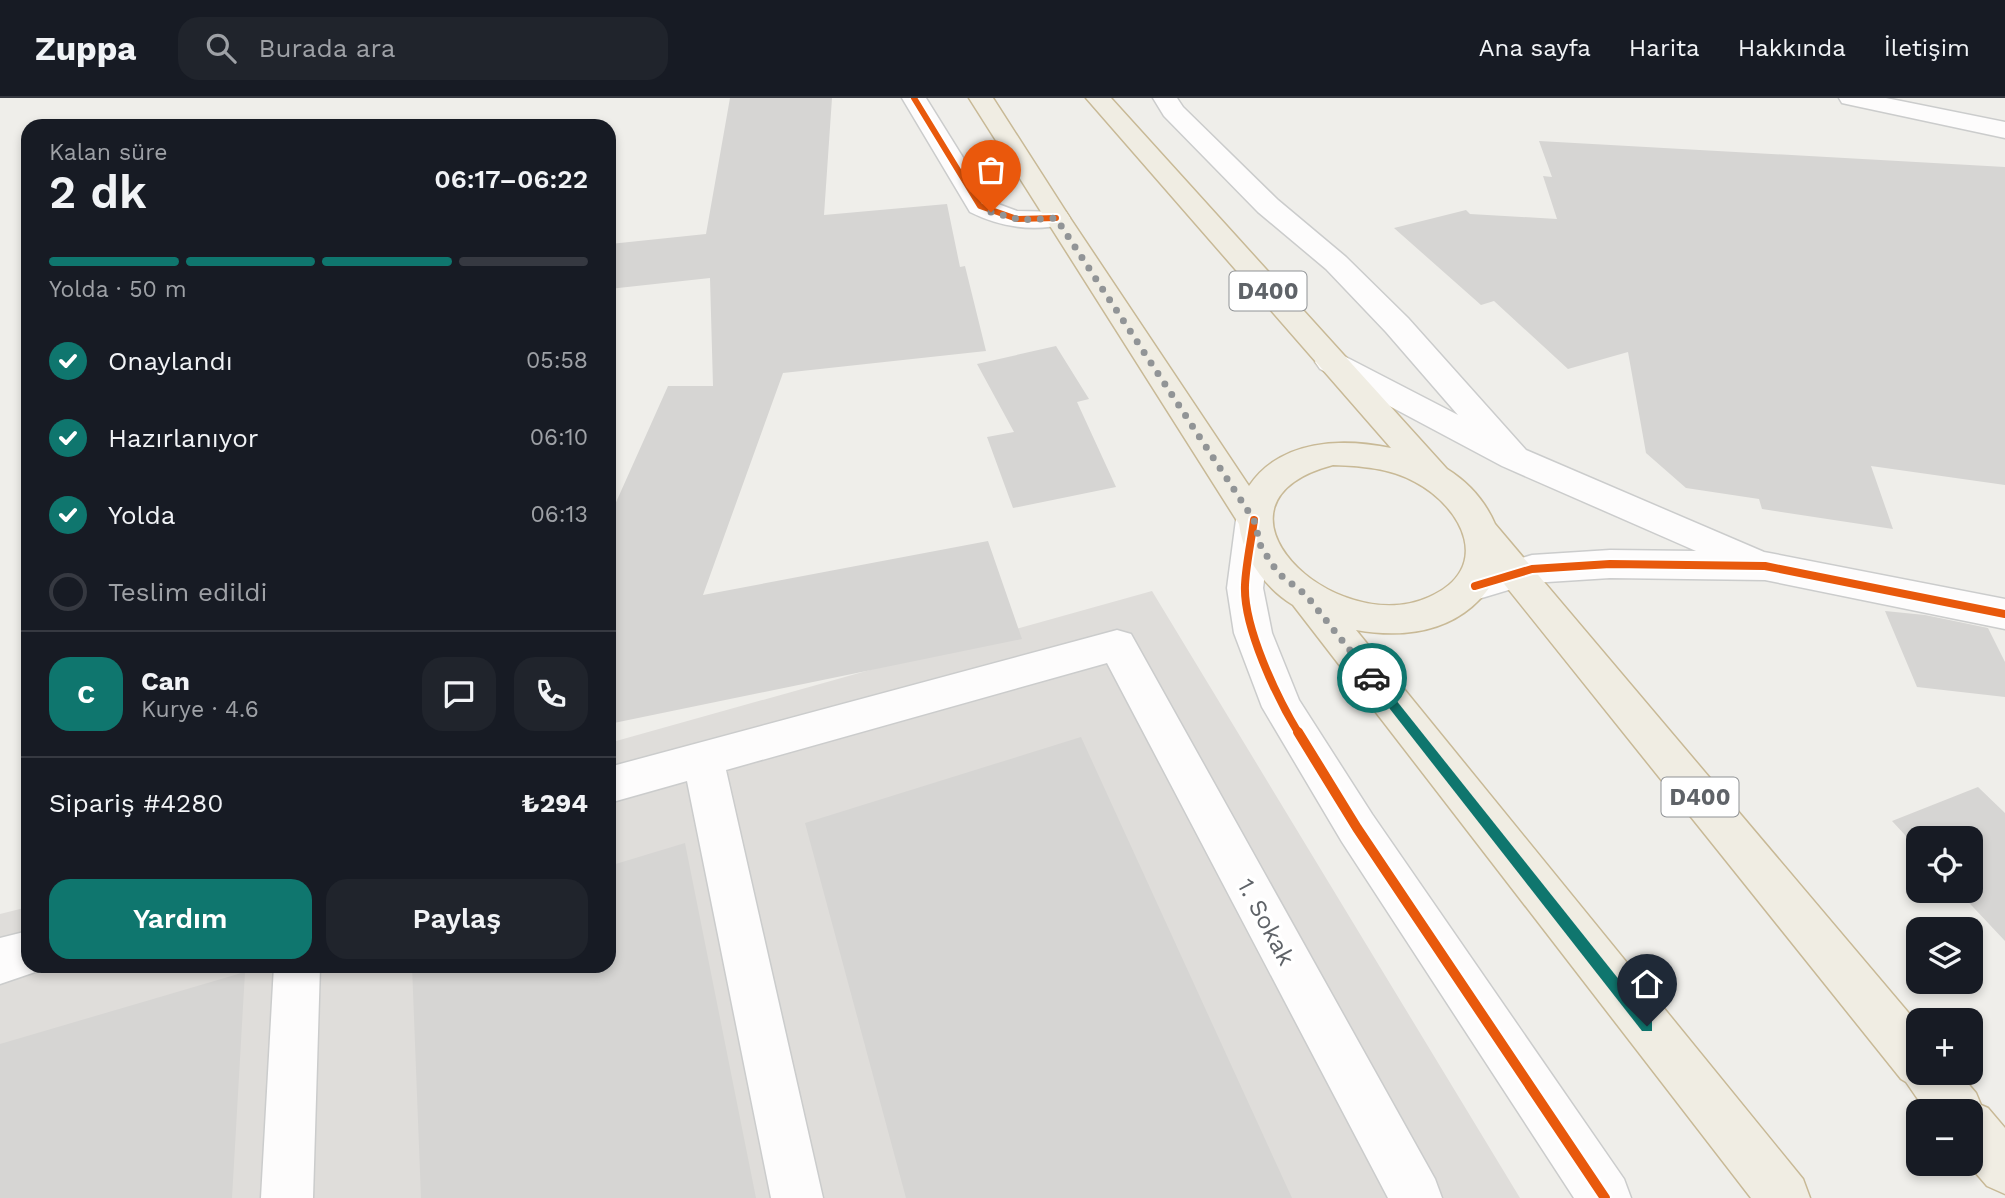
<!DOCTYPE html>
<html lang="tr">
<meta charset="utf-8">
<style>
:root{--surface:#171b24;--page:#20242c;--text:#f1f3f6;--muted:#9ea1a6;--line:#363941;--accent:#0f766e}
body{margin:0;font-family:"Work Sans",sans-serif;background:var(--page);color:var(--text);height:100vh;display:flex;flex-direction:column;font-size:26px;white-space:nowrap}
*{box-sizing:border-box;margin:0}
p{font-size:23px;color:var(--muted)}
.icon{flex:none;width:38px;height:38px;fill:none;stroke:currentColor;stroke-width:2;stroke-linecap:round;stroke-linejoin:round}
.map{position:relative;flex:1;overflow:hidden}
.sheet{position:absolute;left:21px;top:21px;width:595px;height:854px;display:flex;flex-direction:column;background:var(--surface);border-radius:21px;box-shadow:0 4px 10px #0003}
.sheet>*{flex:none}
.tools{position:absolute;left:1906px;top:728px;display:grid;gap:14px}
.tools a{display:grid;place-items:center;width:77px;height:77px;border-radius:14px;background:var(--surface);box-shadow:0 4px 10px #0003;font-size:35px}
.pin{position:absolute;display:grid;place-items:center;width:60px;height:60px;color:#fff;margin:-72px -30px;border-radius:50% 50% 50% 0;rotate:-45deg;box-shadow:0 0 7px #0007}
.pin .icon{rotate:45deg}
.courier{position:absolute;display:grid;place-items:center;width:70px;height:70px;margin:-35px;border:5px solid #0f766e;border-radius:50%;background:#fff;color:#222;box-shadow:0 2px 9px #0007}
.head em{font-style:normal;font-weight:600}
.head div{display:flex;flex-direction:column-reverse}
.head{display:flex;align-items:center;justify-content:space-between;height:119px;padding:0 28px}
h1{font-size:46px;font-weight:600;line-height:52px}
.bar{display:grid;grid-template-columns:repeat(4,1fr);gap:10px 7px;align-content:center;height:84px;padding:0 28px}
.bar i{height:9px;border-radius:5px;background:var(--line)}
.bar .selected{background:var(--accent)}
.bar p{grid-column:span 4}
.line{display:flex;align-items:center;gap:18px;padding:0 28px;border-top:2px solid var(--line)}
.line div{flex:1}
.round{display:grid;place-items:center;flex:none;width:74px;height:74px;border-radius:21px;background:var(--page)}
ol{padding:0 28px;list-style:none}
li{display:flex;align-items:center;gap:21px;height:77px}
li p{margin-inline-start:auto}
li .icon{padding:7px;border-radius:50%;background:var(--accent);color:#fff;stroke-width:4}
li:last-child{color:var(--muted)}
li i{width:38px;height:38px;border:4px solid var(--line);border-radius:50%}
.primary-button{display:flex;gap:14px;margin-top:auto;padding:14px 28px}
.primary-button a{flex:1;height:80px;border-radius:21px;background:var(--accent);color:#fff;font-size:28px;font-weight:600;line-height:80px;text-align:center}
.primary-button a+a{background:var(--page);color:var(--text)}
header{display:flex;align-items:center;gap:42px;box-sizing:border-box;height:98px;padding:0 35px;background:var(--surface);border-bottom:2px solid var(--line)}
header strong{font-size:33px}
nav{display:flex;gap:38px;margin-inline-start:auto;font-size:24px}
.search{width:490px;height:63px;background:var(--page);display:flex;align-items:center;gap:18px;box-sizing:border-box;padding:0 24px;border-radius:21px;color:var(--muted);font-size:26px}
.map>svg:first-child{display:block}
.industrial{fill:#dfddda}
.building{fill:#d6d5d3}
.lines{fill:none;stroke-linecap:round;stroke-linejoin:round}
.minor-casing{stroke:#cbcccc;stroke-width:3}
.highway-casing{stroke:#c8b996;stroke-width:3}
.minor{fill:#fdfcfc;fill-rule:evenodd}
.highway{fill:#f0ede3;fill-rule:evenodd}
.cycleway-far2-casing{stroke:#fff;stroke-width:10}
.cycleway-far1-casing{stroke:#fff;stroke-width:12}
.cycleway-casing{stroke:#fff;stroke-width:15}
.cycleway-far2{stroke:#e8590c;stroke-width:6}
.cycleway-far1{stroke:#e8590c;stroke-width:8}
.cycleway{stroke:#e8590c;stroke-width:10}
.route{fill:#0f766e}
.done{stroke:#919496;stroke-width:7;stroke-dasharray:0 12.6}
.labels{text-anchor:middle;stroke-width:7;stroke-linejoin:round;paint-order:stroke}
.shield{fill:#fff;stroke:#8f9295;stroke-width:2}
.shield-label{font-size:23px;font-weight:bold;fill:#5f6368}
.street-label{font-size:24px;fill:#5f6368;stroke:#fff}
</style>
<header>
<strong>Zuppa</strong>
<div class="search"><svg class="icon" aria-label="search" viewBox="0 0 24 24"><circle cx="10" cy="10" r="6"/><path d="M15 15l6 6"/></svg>Burada ara</div>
<nav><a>Ana sayfa</a><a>Harita</a><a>Hakkında</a><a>İletişim</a></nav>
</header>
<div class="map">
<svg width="2005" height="1100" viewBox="0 0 2005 1100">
<rect width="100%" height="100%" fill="#efeeea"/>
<path class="industrial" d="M1152,493L1520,1100H0V816L28,809V868H609V645Z"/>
<path class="building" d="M730,0H832L824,117L947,106L960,169L965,168L986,253L783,275L703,497L988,443L1022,541L609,626V420L668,288H713L710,180L609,191L610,146L706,136Z
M1539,43L2005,69V387L1871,368L1893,431L1762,411L1759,401L1686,390L1646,355L1628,254L1568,271L1494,203L1481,207L1394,130L1466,112L1470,116L1557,121L1543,78L1552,79Z
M1056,248L1089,301L1077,304L1116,389L1013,410L987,339L1014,334L977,266Z
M1885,513L1925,517L1988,530L2005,564V599L1917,589Z
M1081,639L1292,1100H906L805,725Z
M1978,689L2005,715V843L1958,793H1970V740H1918V751L1892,723Z
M685,745L756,1100H421L412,868H609V768Z
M245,874L232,1100H0V946Z"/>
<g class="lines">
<defs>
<path id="minor" d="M902,0H926L990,103L1017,113L1066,114L1070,120L1066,126C1033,134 1000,129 970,114Z
M1153,0H1177L1183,9L1278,102L1346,159L1408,220L1526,352L1764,454L2005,501V531L1765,482L1610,480L1532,485L1475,502L1462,498L1457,488L1462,478L1532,457L1610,452L1696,453L1502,368L1320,271L1315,264L1320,257L1331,254L1342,257L1458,317L1386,234L1326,171L1258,114L1164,18Z
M1839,0H1886L2005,24V40L1851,7L1842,5Z
M1254,409L1266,413L1272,422L1263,490L1272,535L1299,602L1372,716L1624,1081L1631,1100H1574L1342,744L1262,609L1234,535L1227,490L1236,422L1242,413Z
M1117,532L1131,536L1435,1081L1442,1100H1388L1107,565L726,672L823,1100H771L687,683L609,705V669Z
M28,833V868H46L44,871L0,886V840Z
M274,868H320L313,1100H261Z"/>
<path id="highway" d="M969,0H993L1070,120L1249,388C1281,341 1342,340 1391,350L1086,0H1111L1447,371C1468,384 1485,403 1495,426L1918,926V975H1959L1976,995L1981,1007L1988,1010L2005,1030V1096L1987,1088L1968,1066H1970V1013H1926L1906,984L1901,981L1497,477C1468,531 1412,542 1356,532L1803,1081L1810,1100H1751L1293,507C1265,490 1243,459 1239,426ZM1333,367C1361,368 1390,370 1415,384C1464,410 1493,471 1429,499C1334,542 1190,405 1333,367Z"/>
</defs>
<use href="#minor" class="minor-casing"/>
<use href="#highway" class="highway-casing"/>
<use href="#minor" class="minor"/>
<use href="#highway" class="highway"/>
<defs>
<path id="cycleway-far2" d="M914,0L980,108L1017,121L1056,120"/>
<path id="cycleway-far1" d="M1254,422C1251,444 1246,466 1245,487C1243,529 1277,600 1299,636
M1475,488L1532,471L1610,466L1765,468L2005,516"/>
<path id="cycleway" d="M1298,634L1357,730L1605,1100"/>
</defs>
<use href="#cycleway-far2" class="cycleway-far2-casing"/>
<use href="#cycleway-far1" class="cycleway-far1-casing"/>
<use href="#cycleway" class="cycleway-casing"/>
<use href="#cycleway-far2" class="cycleway-far2"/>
<use href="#cycleway-far1" class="cycleway-far1"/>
<use href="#cycleway" class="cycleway"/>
</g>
<path class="route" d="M1372,575L1376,577L1652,923V933H1642L1368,583V577Z"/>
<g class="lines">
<path class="done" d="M991,114L1021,122L1056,120L1254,422L1261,449L1278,475L1306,497L1372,580"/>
</g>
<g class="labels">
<g class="shield">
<rect x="1229.5" y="173.5" width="77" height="39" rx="5"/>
<rect x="1661.5" y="679.5" width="77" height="39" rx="5"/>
</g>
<g class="shield-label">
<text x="1268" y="201">D400</text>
<text x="1700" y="707">D400</text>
</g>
<g class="street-label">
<text transform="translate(1266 824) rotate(62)" y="8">1. Sokak</text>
</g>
</g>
</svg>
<div class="tools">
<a><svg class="icon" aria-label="locate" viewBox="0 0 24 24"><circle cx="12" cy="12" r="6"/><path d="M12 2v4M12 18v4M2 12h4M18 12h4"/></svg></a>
<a><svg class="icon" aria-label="layers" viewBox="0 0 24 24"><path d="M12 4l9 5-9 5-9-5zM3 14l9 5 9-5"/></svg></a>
<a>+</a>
<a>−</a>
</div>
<div class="pin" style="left:991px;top:114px;background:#ea580c"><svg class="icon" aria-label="bag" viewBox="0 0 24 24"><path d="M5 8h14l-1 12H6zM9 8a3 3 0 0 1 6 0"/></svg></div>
<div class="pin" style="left:1647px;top:928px;background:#1f2937"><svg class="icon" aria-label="home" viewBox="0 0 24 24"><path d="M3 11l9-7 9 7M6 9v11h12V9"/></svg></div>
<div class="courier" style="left:1372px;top:580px"><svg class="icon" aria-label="car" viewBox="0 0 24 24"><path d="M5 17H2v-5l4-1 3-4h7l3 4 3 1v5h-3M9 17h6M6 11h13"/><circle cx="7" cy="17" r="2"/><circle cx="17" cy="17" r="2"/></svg></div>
<section class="sheet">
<div class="head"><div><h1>2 dk</h1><p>Kalan süre</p></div><em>06:17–06:22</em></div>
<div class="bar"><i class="selected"></i><i class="selected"></i><i class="selected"></i><i></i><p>Yolda · 50 m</p></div>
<ol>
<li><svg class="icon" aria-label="check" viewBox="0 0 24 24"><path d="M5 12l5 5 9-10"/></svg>Onaylandı<p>05:58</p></li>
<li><svg class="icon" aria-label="check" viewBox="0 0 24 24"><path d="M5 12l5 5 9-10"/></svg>Hazırlanıyor<p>06:10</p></li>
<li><svg class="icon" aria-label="check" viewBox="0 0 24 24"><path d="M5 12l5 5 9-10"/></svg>Yolda<p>06:13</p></li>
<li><i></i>Teslim edildi</li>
</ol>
<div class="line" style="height:126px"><b class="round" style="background:var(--accent);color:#fff">C</b><div><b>Can</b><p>Kurye · 4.6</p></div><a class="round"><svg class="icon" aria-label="chat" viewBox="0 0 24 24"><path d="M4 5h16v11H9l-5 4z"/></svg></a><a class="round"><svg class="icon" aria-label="phone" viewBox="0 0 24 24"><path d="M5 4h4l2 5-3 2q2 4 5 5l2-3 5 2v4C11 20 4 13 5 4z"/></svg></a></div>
<div class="line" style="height:91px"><div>Sipariş #4280</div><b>₺294</b></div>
<div class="primary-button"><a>Yardım</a><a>Paylaş</a></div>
</section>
</div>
